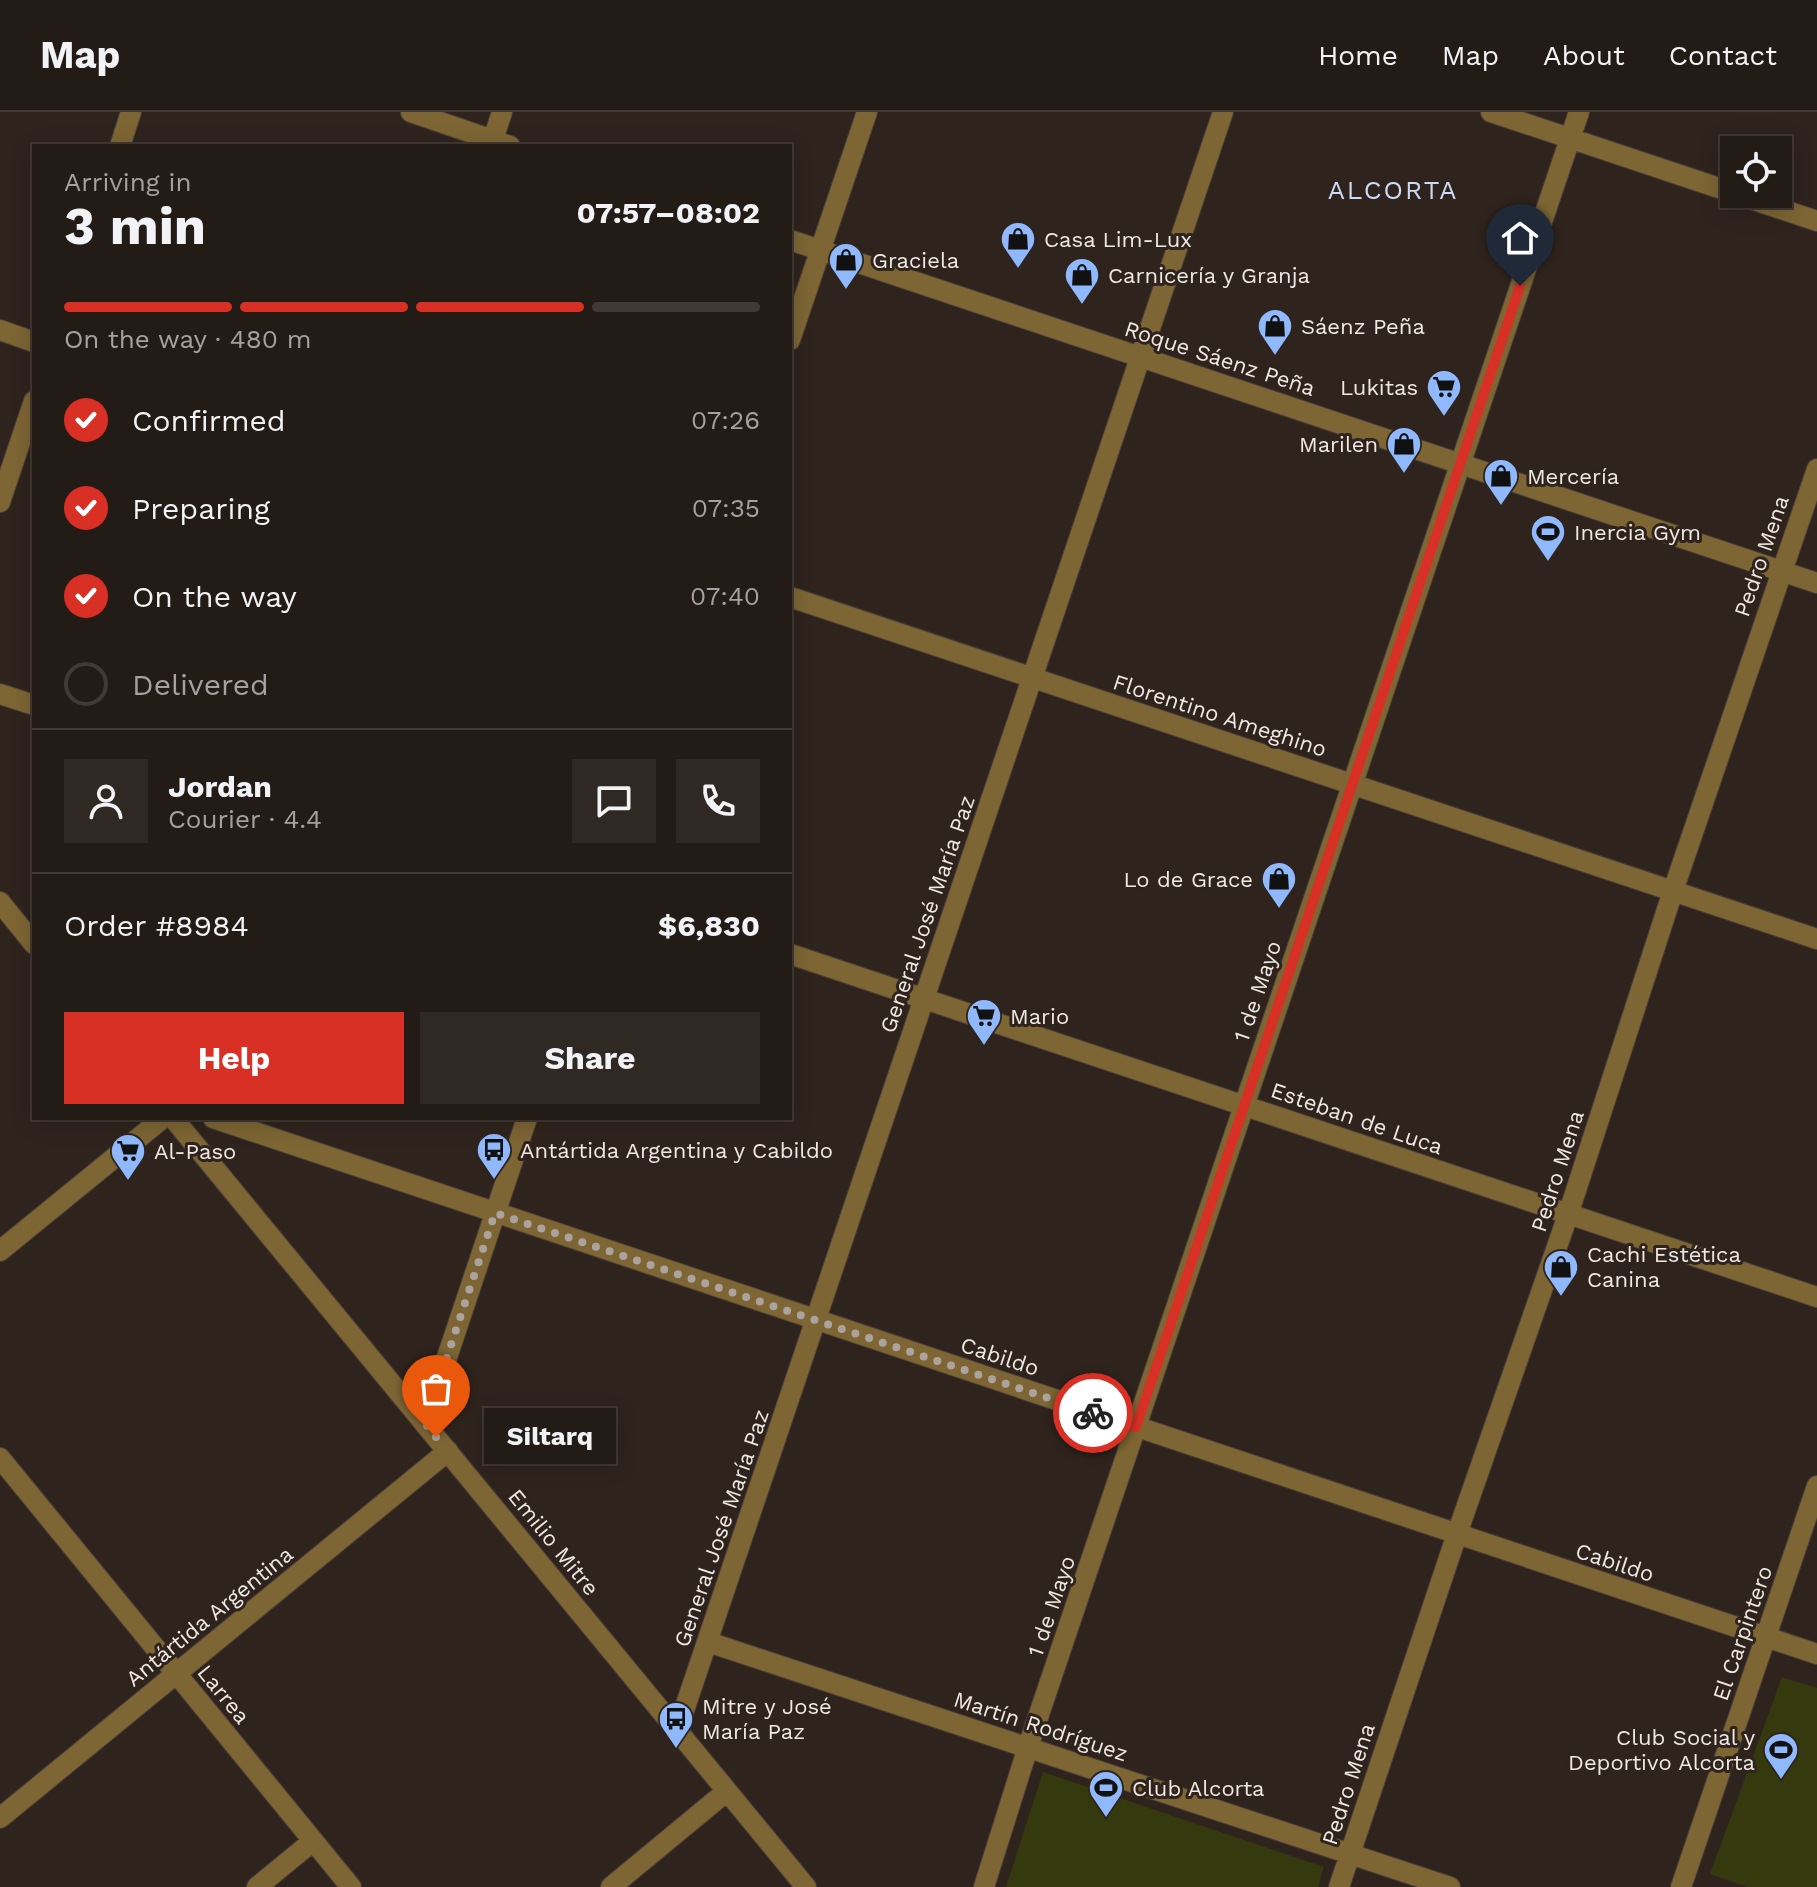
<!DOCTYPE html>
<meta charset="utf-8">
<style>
:root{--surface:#231b16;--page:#2f2823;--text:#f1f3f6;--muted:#a3a1a1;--line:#403935;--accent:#d93025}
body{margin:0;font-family:"Work Sans",sans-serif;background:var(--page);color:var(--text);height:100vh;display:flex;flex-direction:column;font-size:30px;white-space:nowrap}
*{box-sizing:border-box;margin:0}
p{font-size:26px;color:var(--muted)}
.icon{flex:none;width:44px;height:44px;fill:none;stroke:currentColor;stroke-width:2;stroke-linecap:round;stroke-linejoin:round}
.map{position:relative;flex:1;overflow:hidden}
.details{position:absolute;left:32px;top:32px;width:760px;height:976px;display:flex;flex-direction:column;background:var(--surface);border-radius:0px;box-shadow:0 4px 20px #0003,0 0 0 2px var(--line)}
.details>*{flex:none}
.buttons{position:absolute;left:1720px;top:24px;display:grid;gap:16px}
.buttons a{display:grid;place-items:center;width:72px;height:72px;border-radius:0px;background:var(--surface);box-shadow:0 4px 20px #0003,0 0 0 2px var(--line);font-size:40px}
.pin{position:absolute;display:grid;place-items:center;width:68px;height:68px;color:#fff;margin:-82px -34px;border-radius:50% 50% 50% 0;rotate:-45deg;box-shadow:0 0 8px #0007}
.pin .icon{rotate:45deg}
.courier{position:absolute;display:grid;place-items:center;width:80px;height:80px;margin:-40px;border:6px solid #d93025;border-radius:50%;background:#fff;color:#222;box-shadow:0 2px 10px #0007}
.bubble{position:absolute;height:56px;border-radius:0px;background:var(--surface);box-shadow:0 4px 20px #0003,0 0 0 2px var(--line);font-size:26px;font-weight:700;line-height:56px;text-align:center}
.head em{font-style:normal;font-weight:700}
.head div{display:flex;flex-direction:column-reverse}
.head{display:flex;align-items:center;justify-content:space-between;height:136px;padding:0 32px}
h1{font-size:52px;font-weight:700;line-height:60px}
.bar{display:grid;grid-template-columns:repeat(4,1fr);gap:12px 8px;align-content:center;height:96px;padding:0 32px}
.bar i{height:10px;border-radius:6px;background:var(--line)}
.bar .current{background:var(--accent)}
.bar p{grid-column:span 4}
.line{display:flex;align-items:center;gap:20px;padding:0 32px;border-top:2px solid var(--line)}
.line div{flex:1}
.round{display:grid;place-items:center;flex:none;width:84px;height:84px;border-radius:0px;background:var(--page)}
ol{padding:0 32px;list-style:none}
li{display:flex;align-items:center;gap:24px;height:88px}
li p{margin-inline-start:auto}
li .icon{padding:8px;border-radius:50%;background:var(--accent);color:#fff;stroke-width:4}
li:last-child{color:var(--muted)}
li i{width:44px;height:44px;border:4px solid var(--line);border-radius:50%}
.button{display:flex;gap:16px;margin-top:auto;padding:16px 32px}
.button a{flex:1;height:92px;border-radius:0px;background:var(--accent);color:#fff;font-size:32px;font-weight:700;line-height:92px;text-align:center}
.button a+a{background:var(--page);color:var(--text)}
header{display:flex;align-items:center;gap:48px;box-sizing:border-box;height:112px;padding:0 40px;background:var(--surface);border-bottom:2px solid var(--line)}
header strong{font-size:38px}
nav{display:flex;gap:44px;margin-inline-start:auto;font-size:28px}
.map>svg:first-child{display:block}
.pitch{fill:#35390e}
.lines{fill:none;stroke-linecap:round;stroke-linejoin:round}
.minor-casing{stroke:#4a3f39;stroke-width:22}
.minor{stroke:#7d6534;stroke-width:20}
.done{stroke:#aca39e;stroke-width:8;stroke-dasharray:0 14.4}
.route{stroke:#d93025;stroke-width:10}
.labels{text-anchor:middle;stroke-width:6;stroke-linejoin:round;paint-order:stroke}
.poi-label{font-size:22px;fill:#f0e8e3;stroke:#2f241d;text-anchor:start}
.street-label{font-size:22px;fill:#f0e8e3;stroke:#2f241d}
.quarter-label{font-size:26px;letter-spacing:2px;fill:#cbdbf5;stroke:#2f241d}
</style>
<header>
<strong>Map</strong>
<nav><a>Home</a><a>Map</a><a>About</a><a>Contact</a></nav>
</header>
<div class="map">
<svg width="1817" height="1775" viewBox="0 0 1817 1775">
<rect width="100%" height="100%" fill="#2f241d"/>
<path class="pitch" d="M1782,1565L1817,1576V1775H1748L1710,1762Z
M1043,1660L1324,1755L1318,1775H1006Z"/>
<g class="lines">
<defs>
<path id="minor" d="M411,0L510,34
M1491,0L1734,81
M120,34L131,0
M491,34L502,0
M1736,82L1817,109
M790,128L1817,471
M0,218L34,230
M790,228L867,0
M0,390L34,289
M790,485L1817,827
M0,582L34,593
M0,790L34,832
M790,842L1817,1185
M173,1006L806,1775
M213,1006L1817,1542
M0,1139L163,1006
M425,1311L527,1006
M0,1346L351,1775
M708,1530L1450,1775
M677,1619L1223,0
M0,1706L448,1339
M257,1775L313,1729
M611,1775L727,1679
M984,1775L1028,1635L1579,0
M1339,1775L1457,1422L1568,1103L1673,779L1817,357
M1681,1775L1817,1374"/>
</defs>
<use href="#minor" class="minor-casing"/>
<use href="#minor" class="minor"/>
</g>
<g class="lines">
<path class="done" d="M436,1325L425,1311L495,1101L1093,1301"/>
<path class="route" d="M1093,1301L1136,1315L1520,174"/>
</g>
<defs>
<symbol id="shop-pin" viewBox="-11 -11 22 30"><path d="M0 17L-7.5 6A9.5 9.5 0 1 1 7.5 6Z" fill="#8fb8fd" stroke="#2f241d"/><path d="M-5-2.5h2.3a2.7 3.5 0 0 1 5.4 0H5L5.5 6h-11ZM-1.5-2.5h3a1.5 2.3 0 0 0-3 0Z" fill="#111"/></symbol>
<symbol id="supermarket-pin" viewBox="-11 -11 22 30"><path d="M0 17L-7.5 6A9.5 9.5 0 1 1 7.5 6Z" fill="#8fb8fd" stroke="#2f241d"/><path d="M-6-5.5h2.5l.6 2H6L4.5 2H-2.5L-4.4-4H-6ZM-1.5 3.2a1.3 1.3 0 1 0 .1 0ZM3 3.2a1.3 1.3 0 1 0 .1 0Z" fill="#111"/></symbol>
<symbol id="stadium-pin" viewBox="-11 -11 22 30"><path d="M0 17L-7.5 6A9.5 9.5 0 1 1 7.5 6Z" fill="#8fb8fd" stroke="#2f241d"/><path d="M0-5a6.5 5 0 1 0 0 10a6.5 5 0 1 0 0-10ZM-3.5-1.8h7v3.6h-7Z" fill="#111"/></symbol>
<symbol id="bus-pin" viewBox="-11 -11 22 30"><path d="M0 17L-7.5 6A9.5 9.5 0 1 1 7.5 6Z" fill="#8fb8fd" stroke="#2f241d"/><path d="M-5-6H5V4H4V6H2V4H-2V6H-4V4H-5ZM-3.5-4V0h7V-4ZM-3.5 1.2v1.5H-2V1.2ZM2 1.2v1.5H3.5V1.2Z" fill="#111"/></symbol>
</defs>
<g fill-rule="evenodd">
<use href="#shop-pin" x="998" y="107" width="40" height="54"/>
<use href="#shop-pin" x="826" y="128" width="40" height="54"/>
<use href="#shop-pin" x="1062" y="143" width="40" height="54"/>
<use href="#shop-pin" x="1255" y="194" width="40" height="54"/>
<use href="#supermarket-pin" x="1424" y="255" width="40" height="54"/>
<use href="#shop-pin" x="1384" y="312" width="40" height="54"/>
<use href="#shop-pin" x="1481" y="344" width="40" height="54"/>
<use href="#stadium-pin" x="1528" y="400" width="40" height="54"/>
<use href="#shop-pin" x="1259" y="747" width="40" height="54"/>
<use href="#supermarket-pin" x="964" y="884" width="40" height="54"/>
<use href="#bus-pin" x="474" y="1018" width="40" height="54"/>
<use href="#supermarket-pin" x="108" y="1019" width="40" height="54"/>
<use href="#shop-pin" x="1541" y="1135" width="40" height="54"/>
<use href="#bus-pin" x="656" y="1587" width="40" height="54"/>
<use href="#stadium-pin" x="1761" y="1618" width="40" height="54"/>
<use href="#stadium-pin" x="1086" y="1656" width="40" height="54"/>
</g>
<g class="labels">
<g class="poi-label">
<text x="1044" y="135">Casa Lim-Lux</text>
<text x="872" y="156">Graciela</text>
<text x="1108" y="171">Carnicería y Granja</text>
<text x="1301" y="222">Sáenz Peña</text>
<text x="1418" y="283" text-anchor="end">Lukitas</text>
<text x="1378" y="340" text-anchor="end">Marilen</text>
<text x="1527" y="372">Mercería</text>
<text x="1574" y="428">Inercia Gym</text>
<text x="1253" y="775" text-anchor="end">Lo de Grace</text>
<text x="1010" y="912">Mario</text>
<text x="520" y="1046">Antártida Argentina y Cabildo</text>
<text x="154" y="1047">Al-Paso</text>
<text x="1587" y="1150">Cachi Estética<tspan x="1587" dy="25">Canina</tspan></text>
<text x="702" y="1602">Mitre y José<tspan x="702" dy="25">María Paz</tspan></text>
<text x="1755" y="1633" text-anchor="end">Club Social y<tspan x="1755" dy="25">Deportivo Alcorta</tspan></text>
<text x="1132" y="1684">Club Alcorta</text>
</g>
<g class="street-label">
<text transform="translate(1220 246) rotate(18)" y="8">Roque Sáenz Peña</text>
<text transform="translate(1761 444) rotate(-71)" y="8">Pedro Mena</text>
<text transform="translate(1220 603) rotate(18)" y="8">Florentino Ameghino</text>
<text transform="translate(927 802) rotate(-71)" y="8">General José María Paz</text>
<text transform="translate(1257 879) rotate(-71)" y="8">1 de Mayo</text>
<text transform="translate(1357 1006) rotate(19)" y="8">Esteban de Luca</text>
<text transform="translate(1557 1059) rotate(-72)" y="8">Pedro Mena</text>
<text transform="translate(1000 1244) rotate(18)" y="8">Cabildo</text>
<text transform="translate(721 1416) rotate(-71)" y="8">General José María Paz</text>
<text transform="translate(554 1430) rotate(51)" y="8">Emilio Mitre</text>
<text transform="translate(1615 1450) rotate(18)" y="8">Cabildo</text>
<text transform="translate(1051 1494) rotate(-71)" y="8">1 de Mayo</text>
<text transform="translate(209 1504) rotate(-39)" y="8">Antártida Argentina</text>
<text transform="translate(1742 1521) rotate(-71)" y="8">El Carpintero</text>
<text transform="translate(224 1582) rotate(51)" y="8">Larrea</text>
<text transform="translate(1041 1614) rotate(18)" y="8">Martín Rodríguez</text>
<text transform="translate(1348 1672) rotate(-72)" y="8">Pedro Mena</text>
</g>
<g class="quarter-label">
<text x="1393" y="87">ALCORTA</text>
</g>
</g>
</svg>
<div class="buttons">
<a><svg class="icon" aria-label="locate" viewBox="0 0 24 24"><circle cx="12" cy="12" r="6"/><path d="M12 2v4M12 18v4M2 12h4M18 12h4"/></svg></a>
</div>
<div class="pin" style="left:436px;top:1325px;background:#ea580c"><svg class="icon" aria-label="bag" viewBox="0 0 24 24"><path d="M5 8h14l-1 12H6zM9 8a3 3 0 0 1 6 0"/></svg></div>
<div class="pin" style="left:1520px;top:174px;background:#1f2937"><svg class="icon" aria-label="home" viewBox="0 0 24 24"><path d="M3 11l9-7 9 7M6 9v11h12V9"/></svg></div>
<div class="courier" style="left:1093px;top:1301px"><svg class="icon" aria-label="bike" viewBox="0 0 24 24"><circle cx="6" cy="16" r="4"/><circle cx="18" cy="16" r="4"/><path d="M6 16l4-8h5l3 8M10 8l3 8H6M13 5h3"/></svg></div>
<div class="bubble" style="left:484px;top:1296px;width:132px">Siltarq</div>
<section class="details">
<div class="head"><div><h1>3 min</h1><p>Arriving in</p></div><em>07:57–08:02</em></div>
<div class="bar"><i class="current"></i><i class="current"></i><i class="current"></i><i></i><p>On the way · 480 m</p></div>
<ol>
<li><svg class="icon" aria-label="check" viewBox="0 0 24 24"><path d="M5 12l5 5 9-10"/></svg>Confirmed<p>07:26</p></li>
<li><svg class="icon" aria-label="check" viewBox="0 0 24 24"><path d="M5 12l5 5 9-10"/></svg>Preparing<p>07:35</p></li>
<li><svg class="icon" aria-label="check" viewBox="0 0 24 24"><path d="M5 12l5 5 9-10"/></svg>On the way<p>07:40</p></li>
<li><i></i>Delivered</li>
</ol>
<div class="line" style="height:144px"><a class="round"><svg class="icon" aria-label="person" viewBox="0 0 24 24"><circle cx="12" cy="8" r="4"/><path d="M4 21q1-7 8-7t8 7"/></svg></a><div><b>Jordan</b><p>Courier · 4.4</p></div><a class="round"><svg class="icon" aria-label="chat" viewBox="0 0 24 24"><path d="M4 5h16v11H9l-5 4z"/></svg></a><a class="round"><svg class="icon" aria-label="phone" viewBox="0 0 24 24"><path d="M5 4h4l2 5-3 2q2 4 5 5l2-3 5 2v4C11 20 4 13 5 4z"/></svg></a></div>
<div class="line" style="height:104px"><div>Order #8984</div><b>$6,830</b></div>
<div class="button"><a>Help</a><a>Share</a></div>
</section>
</div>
